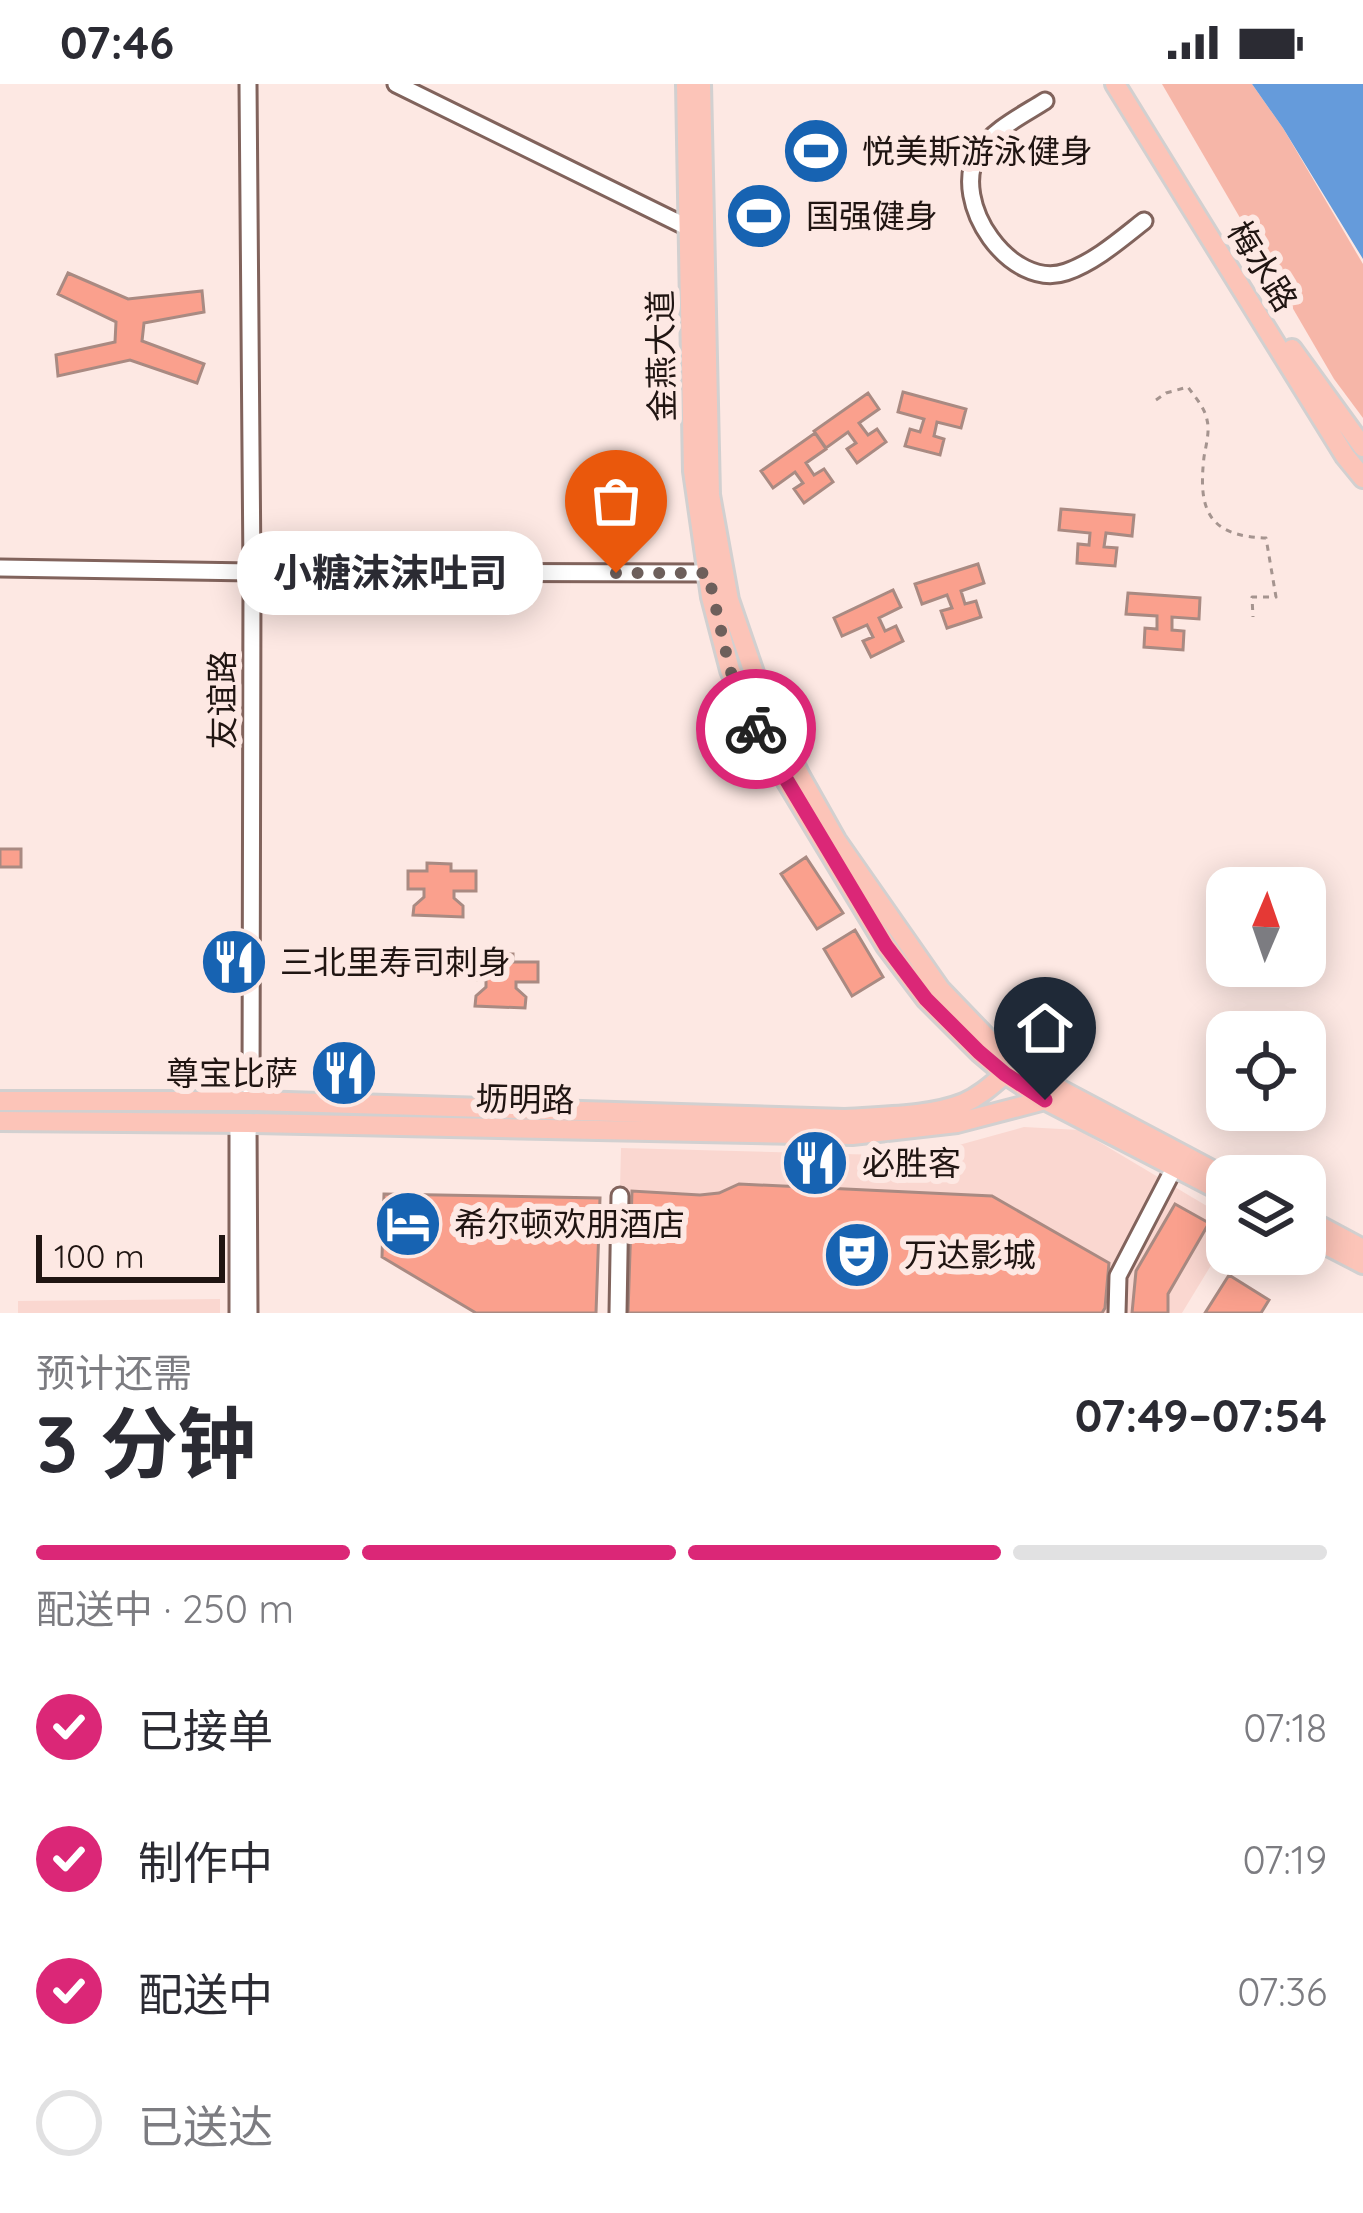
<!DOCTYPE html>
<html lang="zh">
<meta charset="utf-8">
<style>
:root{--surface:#fff;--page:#f2f2f3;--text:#2b2b33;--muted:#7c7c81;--line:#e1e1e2;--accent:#db2777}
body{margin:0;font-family:Quicksand,"Noto Sans SC",sans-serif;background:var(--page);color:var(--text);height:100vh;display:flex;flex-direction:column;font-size:45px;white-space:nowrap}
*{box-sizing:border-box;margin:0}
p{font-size:39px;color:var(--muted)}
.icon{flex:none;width:66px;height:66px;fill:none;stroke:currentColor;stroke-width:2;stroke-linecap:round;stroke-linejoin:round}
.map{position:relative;height:1229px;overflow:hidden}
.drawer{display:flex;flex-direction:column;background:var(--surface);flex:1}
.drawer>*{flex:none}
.needle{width:78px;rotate:2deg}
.buttons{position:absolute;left:1206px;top:783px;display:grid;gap:24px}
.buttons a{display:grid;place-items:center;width:120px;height:120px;border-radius:24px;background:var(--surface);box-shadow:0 6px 30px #0003;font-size:60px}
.scale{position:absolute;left:36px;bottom:30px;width:189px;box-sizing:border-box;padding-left:12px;border:6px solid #201512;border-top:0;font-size:33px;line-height:42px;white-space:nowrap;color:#201512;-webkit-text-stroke:9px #fde8e3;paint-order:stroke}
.pin{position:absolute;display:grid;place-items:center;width:102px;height:102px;color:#fff;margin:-123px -51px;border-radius:50% 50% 50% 0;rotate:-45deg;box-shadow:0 0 12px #0007}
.pin .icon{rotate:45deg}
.courier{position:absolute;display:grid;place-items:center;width:120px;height:120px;margin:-60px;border:9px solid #db2777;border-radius:50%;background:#fff;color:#222;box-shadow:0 3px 15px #0007}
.bubble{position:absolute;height:84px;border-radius:36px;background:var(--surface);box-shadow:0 6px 30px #0003;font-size:39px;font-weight:700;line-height:84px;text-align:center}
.summary em{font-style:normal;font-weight:700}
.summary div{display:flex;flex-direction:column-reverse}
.summary{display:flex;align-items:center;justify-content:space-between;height:204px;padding:0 36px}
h1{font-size:78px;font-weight:700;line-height:90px}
.bar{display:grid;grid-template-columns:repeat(4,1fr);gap:18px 12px;align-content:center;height:144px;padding:0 36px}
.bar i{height:15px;border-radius:9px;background:var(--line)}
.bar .current{background:var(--accent)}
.bar p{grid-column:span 4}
ol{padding:0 36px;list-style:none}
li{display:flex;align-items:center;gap:36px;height:132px}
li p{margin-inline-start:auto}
li .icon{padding:12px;border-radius:50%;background:var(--accent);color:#fff;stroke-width:4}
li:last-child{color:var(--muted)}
li i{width:66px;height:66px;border:6px solid var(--line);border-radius:50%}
.status{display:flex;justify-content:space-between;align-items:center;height:84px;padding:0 60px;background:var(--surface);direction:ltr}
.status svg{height:33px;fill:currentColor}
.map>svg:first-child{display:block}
.built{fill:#fad7d0}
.green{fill:#f6b6a8}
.water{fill:#659bdb}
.building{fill:#faa08d;stroke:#a98a82;stroke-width:3}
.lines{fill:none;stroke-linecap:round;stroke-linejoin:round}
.minor-casing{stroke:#81635c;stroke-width:21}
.major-casing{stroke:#d2d0d0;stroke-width:24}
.path{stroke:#a5948f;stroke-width:3;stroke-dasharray:6 6;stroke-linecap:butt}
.minor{stroke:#fff;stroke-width:15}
.major{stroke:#fcc4b8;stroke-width:18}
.done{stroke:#6d5f5b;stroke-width:12;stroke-dasharray:0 21.6}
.route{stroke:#db2777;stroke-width:15}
.labels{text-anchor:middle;stroke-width:12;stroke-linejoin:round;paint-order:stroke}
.poi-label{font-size:33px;fill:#201512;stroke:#fde8e3;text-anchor:start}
.street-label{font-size:33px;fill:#201512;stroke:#fde8e3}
</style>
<div class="status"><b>07:46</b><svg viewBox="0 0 49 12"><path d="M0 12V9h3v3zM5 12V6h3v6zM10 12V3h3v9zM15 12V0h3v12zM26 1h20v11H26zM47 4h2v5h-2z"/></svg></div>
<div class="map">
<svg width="1363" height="1229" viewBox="0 0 1363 1229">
<rect width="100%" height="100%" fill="#fde8e3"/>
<path class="built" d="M1024,1043L1079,1046L1227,1134V1155L1182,1229H617L621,1064L919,1072Z
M220,1215V1229H18V1217Z"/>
<path class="green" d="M1162,0H1252L1283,44L1363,180V334L1334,295Z"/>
<path class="water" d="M1252,0H1363V175L1283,44Z"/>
<path class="building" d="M68,189L128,215L202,207L204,228L144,239L142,257L204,280L197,299L130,276L58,292L56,271L115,258L116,238L58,210Z
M903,308L966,325L961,344L937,338L934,352L944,355L940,371L905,362L910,345L920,348L924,335L898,328Z
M868,309L879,325L859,339L868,351L877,345L886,358L857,379L847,365L856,359L848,348L826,364L814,347Z
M815,349L826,365L806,379L814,391L824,385L833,398L804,419L794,405L803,399L795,388L773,404L761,387Z
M1061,425L1134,431L1132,452L1106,449L1104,463L1117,464L1115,482L1077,479L1078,460L1089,461L1090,449L1059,446Z
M978,480L984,499L961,507L965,520L976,517L981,533L947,544L941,527L952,524L947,511L922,520L915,500Z
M893,506L901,523L879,534L885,547L896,542L903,557L871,573L863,557L873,553L867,541L842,552L834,534Z
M1128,509L1200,514L1199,535L1172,533V546L1184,547L1183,566L1144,563L1145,544L1157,545V532L1126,530Z
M0,765H21V783H0Z
M806,773L843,829L817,845L781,790Z
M427,779L451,780V787H476V807H454V814L463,822V833L413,831L414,822L424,813V805H408V787H427Z
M855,846L883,893L852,912L824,865Z
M489,870H513V878H538V898H516V904L526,913L525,924L475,922L476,912L486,903V896H470V877H489Z
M739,1100L992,1112L1109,1179L1105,1224L1102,1229H628L632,1107L700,1111L719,1109Z
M384,1110L600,1114L596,1229H476L382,1173Z
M1175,1120L1209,1139L1168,1210V1229H1132L1136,1187Z
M1229,1191L1269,1216L1261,1229H1205Z"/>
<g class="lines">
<defs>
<path id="minor" d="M248,0L252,488L251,1017
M396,0L689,144
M1045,17C1023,31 992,46 978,69C949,118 1011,207 1066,188C1095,178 1121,155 1144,137
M0,484L252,488L708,489
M248,1039L249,1229
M238,1229V1039
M618,1229L620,1112
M1117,1229L1118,1192L1171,1090"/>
<path id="major" d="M686,0L693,387L711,513L730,586L761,655L886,862L926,915L979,968L1005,990L1045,1016L1227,1110
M701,0L710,411L729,516L763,615L800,692L836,756L940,905L989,956L1061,1006L1227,1094
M1115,0L1345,372L1363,394
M1292,265L1363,363
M0,1017H255L845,1035C883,1032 929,1033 964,1019C980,1012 992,1001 1005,990
M0,1037L248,1039L852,1051L957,1039L1045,1016
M1305,1134L1363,1165
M1305,1150L1363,1180"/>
</defs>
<use href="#minor" class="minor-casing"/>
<use href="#major" class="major-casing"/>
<path class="path" d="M1156,316L1166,309L1188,303C1195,313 1205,324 1207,336C1210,347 1206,361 1204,373C1198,426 1208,452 1266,454L1276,513H1252L1253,533"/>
<use href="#minor" class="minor"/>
<use href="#major" class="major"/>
</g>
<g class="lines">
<path class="done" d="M616,489H708L730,586L756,645"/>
<path class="route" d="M756,645L886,862L926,915L979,968L1005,990L1045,1016"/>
</g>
<defs>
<symbol id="stadium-disc" viewBox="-11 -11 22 22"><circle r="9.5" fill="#1763b2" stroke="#fde8e3"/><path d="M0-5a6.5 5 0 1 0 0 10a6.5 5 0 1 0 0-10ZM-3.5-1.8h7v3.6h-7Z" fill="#fff"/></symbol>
<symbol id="restaurant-disc" viewBox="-11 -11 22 22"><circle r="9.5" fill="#1763b2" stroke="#fde8e3"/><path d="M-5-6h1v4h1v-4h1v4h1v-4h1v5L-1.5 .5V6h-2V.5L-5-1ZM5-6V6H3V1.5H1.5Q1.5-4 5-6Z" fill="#fff"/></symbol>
<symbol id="hotel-disc" viewBox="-11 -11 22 22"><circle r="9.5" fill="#1763b2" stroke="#fde8e3"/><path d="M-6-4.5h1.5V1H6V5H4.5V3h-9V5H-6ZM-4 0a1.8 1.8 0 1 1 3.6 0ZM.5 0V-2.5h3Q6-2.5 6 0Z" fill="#fff"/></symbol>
<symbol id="theatre-disc" viewBox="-11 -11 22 22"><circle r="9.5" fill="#1763b2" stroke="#fde8e3"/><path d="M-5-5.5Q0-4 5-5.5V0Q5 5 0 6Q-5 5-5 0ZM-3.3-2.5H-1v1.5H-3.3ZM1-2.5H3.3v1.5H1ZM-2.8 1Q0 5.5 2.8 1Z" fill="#fff"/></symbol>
</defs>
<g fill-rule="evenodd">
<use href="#stadium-disc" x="778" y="29" width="76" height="76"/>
<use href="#stadium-disc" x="721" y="94" width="76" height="76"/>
<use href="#restaurant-disc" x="196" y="840" width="76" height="76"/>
<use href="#restaurant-disc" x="306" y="951" width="76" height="76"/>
<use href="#restaurant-disc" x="777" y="1041" width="76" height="76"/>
<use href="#hotel-disc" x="370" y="1102" width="76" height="76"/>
<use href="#theatre-disc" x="819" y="1133" width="76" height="76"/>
</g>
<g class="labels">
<g class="poi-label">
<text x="862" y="79">悦美斯游泳健身</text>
<text x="806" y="144">国强健身</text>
<text x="280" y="890">三北里寿司刺身</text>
<text x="298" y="1001" text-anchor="end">尊宝比萨</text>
<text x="862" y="1091">必胜客</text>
<text x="454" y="1152">希尔顿欢朋酒店</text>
<text x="904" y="1183">万达影城</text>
</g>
<g class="street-label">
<text transform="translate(1263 182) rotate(58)" y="12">梅水路</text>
<text transform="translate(661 272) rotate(-91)" y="12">金燕大道</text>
<text transform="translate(222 616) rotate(-90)" y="12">友谊路</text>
<text transform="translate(525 1015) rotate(1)" y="12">坜明路</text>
</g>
</g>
</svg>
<div class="buttons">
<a><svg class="needle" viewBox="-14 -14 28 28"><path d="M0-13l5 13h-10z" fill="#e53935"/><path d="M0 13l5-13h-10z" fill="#7c7c81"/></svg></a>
<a><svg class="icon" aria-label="locate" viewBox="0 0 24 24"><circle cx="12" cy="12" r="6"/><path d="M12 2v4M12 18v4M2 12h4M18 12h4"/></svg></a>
<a><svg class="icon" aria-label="layers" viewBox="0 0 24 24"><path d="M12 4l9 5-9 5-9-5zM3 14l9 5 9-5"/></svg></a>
</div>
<div class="scale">100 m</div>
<div class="pin" style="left:616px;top:489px;background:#ea580c"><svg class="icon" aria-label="bag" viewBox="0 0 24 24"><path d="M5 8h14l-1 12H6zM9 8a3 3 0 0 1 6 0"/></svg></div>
<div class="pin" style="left:1045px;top:1016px;background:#1f2937"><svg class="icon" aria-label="home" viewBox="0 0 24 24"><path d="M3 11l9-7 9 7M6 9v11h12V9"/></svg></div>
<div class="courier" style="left:756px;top:645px"><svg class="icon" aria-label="bike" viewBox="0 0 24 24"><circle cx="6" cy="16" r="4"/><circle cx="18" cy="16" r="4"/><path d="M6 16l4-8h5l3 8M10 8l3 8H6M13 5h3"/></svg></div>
<div class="bubble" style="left:237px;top:447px;width:306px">小糖沫沫吐司</div>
</div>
<section class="drawer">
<div class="summary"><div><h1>3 分钟</h1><p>预计还需</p></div><em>07:49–07:54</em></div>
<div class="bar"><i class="current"></i><i class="current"></i><i class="current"></i><i></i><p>配送中 · 250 m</p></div>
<ol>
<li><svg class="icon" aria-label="check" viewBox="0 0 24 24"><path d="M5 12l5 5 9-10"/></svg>已接单<p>07:18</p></li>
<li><svg class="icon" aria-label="check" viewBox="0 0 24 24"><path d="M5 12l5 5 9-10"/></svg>制作中<p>07:19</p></li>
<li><svg class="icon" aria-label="check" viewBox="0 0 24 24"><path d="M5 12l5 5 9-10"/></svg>配送中<p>07:36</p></li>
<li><i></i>已送达</li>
</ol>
</section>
